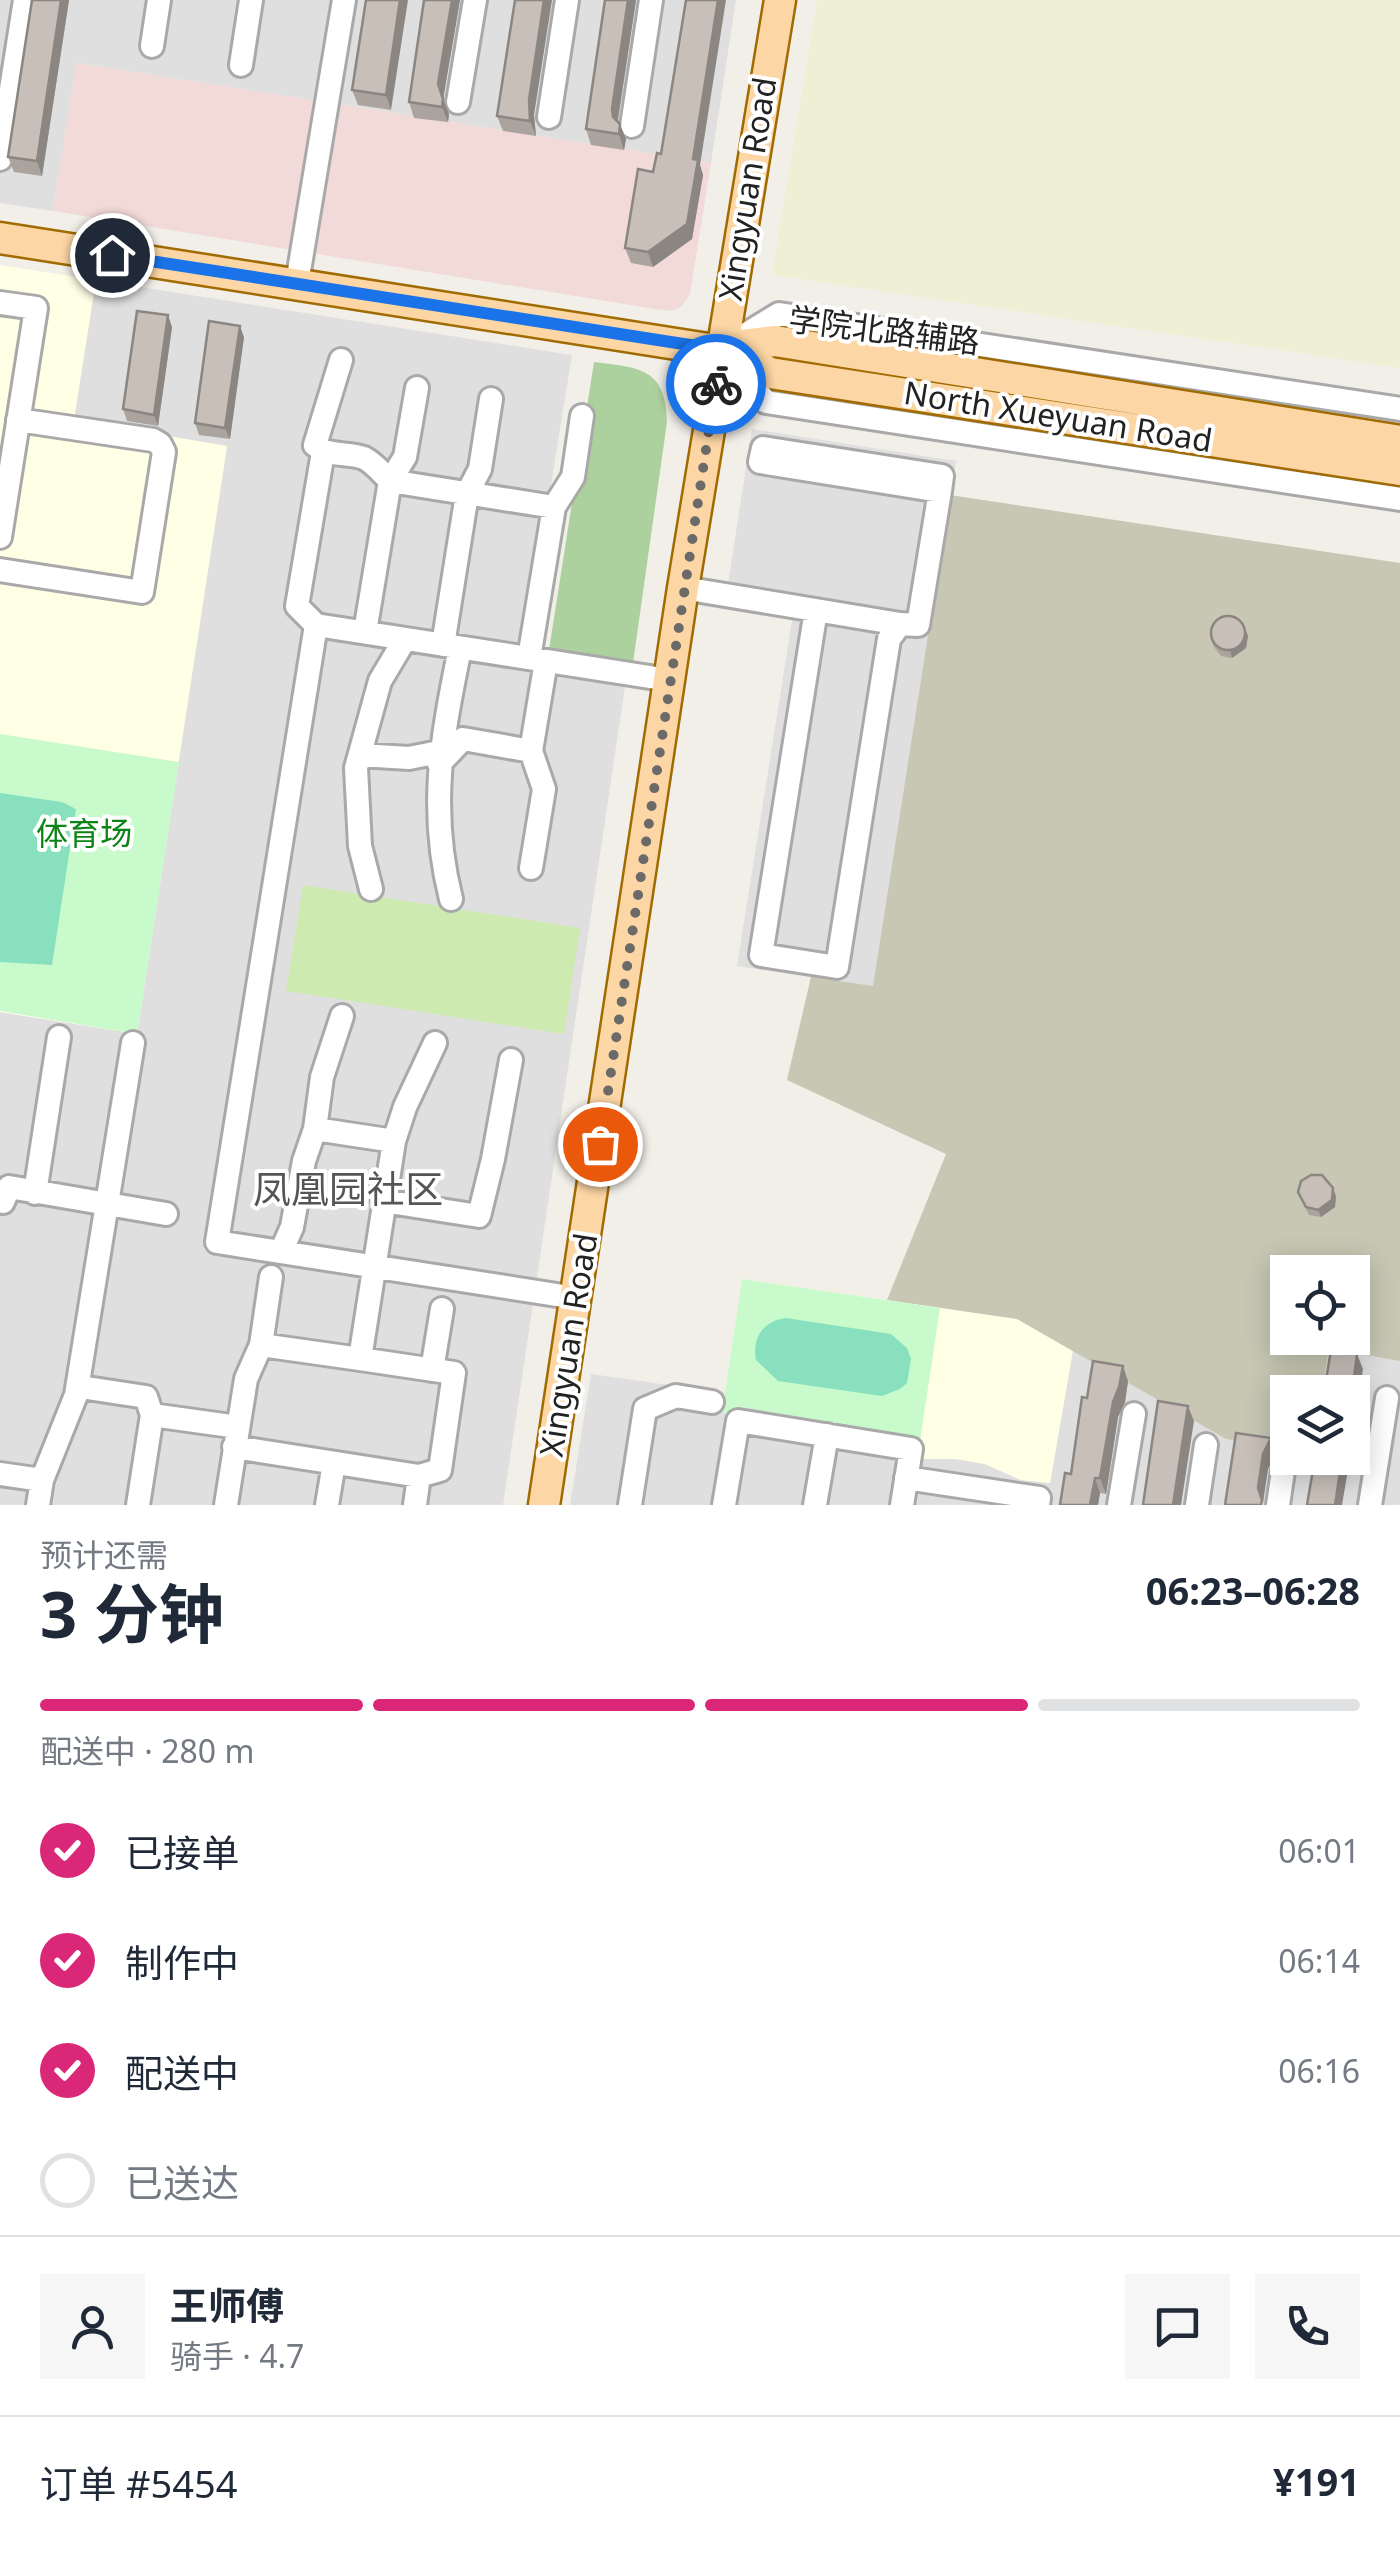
<!DOCTYPE html>
<html lang="zh">
<meta charset="utf-8">
<style>
:root{--surface:#fff;--page:#f6f6f7;--text:#1f2937;--muted:#747a83;--line:#e0e1e3;--accent:#db2777}
body{margin:0;font-family:"Noto Sans","Noto Sans SC",sans-serif;background:var(--page);color:var(--text);height:100vh;display:flex;flex-direction:column;font-size:38px;white-space:nowrap}
*{box-sizing:border-box;margin:0}
p{font-size:32px;color:var(--muted)}
.icon{flex:none;width:55px;height:55px;fill:none;stroke:currentColor;stroke-width:2;stroke-linecap:round;stroke-linejoin:round}
.map{position:relative;height:1505px;overflow:hidden}
.sheet{display:flex;flex-direction:column;background:var(--surface);flex:1}
.sheet>*{flex:none}
.fabs{position:absolute;left:1270px;top:1255px;display:grid;gap:20px}
.fabs a{display:grid;place-items:center;width:100px;height:100px;border-radius:0px;background:var(--surface);box-shadow:0 5px 25px #0003;font-size:50px}
.pin{position:absolute;display:grid;place-items:center;width:85px;height:85px;color:#fff;margin:-42px;border:5px solid #fff;border-radius:50%;box-shadow:0 2px 10px #0007}
.courier{position:absolute;display:grid;place-items:center;width:100px;height:100px;margin:-50px;border:8px solid #1a73e8;border-radius:50%;background:#fff;color:#222;box-shadow:0 2px 12px #0007}
.head em{font-style:normal;font-weight:700}
.head div{display:flex;flex-direction:column-reverse}
.head{display:flex;align-items:center;justify-content:space-between;height:170px;padding:0 40px}
h1{font-size:65px;font-weight:700;line-height:75px}
.bar{display:grid;grid-template-columns:repeat(4,1fr);gap:15px 10px;align-content:center;height:120px;padding:0 40px}
.bar i{height:12px;border-radius:8px;background:var(--line)}
.bar .selected{background:var(--accent)}
.bar p{grid-column:span 4}
.line{display:flex;align-items:center;gap:25px;padding:0 40px;border-top:2px solid var(--line)}
.line div{flex:1}
.round{display:grid;place-items:center;flex:none;width:105px;height:105px;border-radius:0px;background:var(--page)}
ol{padding:0 40px;list-style:none}
li{display:flex;align-items:center;gap:30px;height:110px}
li p{margin-inline-start:auto}
li .icon{padding:10px;border-radius:50%;background:var(--accent);color:#fff;stroke-width:4}
li:last-child{color:var(--muted)}
li i{width:55px;height:55px;border:5px solid var(--line);border-radius:50%}
.map>svg:first-child{display:block}
.residential{fill:#e0dfdf}
.commercial{fill:#f2dad9}
.education{fill:#ffffe5}
.construction{fill:#c7c7b4;fill-rule:evenodd}
.farmland{fill:#eef0d5}
.grass{fill:#cdebb0}
.forest{fill:#add19e}
.park{fill:#c8facc}
.pitch{fill:#88e0be}
.lines{fill:none;stroke-linecap:round;stroke-linejoin:round}
.minor-casing{stroke:#a9a9a9;stroke-width:28}
.major-casing{stroke:#a06b00;stroke-width:35}
.minor{stroke:#fff;stroke-width:22}
.major{stroke:#fcd6a4;stroke-width:30}
.wall{fill:#aba49e}
.shaded-wall{fill:#8b8681}
.building{fill:#c7bfb8;stroke:#8b8681;stroke-width:2.5}
.done{stroke:#6b6a68;stroke-width:10;stroke-dasharray:0 18}
.route{stroke:#1a73e8;stroke-width:12}
.labels{text-anchor:middle;stroke-width:8;stroke-linejoin:round;paint-order:stroke}
.street-label{font-size:32px;fill:#222;stroke:#fff}
.park-label{font-size:32px;fill:#0c8416;stroke:#fff}
.quarter-label{font-size:38px;fill:#555;stroke:#fff}
</style>
<div class="map">
<svg width="1400" height="1505" viewBox="0 0 1400 1505">
<rect width="100%" height="100%" fill="#f2efe9"/>
<path class="residential" d="M0,0H736L711,163L77,63L53,211L0,203Z
M96,280L572,355L522,664L626,680L503,1505H50L66,1450L94,1377L72,1373L32,1468L26,1505H0V1012L137,1033L227,447L73,420Z
M752,429L956,461L873,987L737,966L793,615L725,603Z
M1329,1349L1400,1361V1505H570L591,1374L725,1393L723,1412L920,1441L918,1459H956L985,1464L1021,1480L1050,1483L1073,1350L1226,1439L1287,1450L1288,1458H1352V1392H1322Z"/>
<path class="commercial" d="M76,63L711,163L690,294L681,307L671,311L655,309L53,211Z"/>
<path class="education" d="M0,265L96,280L74,420L227,446L137,1034L0,1012Z
M742,1279L1017,1319L1073,1350L1050,1483L1021,1480L985,1464L956,1459H918L919,1441L722,1412Z"/>
<path class="construction" d="M950,495L1400,563V1361L1329,1349L1322,1392H1288L1287,1450L1226,1439L1017,1319L887,1300L946,1154L787,1080L811,977L873,986ZM1288,1272H1352V1338H1288Z"/>
<path class="farmland" d="M817,0H1400V368L772,275Z"/>
<path class="grass" d="M303,885L580,928L564,1034L286,991Z"/>
<path class="forest" d="M594,362C639,368 666,367 667,422L633,663L549,650Z"/>
<path class="park" d="M0,734L179,762L137,1034L0,1011Z
M742,1279L940,1308L920,1441L722,1412Z"/>
<path class="pitch" d="M0,793L62,802L76,809L52,965L0,962Z
M786,1318L891,1334L907,1348L911,1359L907,1383L900,1389L882,1396L778,1381L756,1360C752,1338 763,1321 786,1318Z"/>
<g class="lines">
<defs>
<path id="minor" d="M152,46L159,0
M241,65L251,0
M458,102L475,0
M549,117L567,0
M632,126L651,0
M0,159L25,0
M297,283L344,0
M0,303L36,308L0,537
M341,360L315,445C329,457 347,452 364,458C374,463 382,473 390,481L554,507
M1400,409L779,314L722,349L766,402L1400,499
M0,570L142,592L164,452L160,444L153,440L18,420
M683,588L900,624
M816,610L761,955L837,967L889,639L900,624L918,625L940,491L942,476L763,448L760,462L940,491
M316,625L297,606L323,452
M365,632L390,481L405,457L417,388
M443,645L467,494L480,469L491,399
M529,658L554,507L573,477L582,416
M360,755L409,758L439,752
M439,764L463,739L531,751
M531,868L544,789L531,751L546,661
M371,889L360,846L356,768L380,681L405,639
M451,899C428,808 442,737 460,648
M315,1129L394,1141
M35,1193L59,1037
M0,1201L3,1202L9,1187L166,1214
M383,1201L479,1216L493,1159L511,1060
M281,1252L292,1227L304,1161L315,1129L322,1077L342,1016
M576,1298L217,1242L316,625L669,680
M261,1345L271,1277
M432,1370L442,1309
M87,1388L146,1397L152,1415
M234,1447L419,1476L440,1470L454,1373L360,1359L394,1141L405,1107L435,1043
M0,1474L42,1480
M906,1478L1039,1498L1038,1505
M38,1505L42,1480L76,1395L133,1043
M138,1505L152,1415L238,1427
M226,1505L246,1379L261,1345L360,1359
M327,1505L334,1463
M415,1505L419,1476
M630,1505L645,1409L676,1396L712,1402
M724,1505L738,1421L911,1449L902,1505
M815,1505L827,1435
M1119,1505L1134,1414
M1197,1505L1206,1445
M1278,1505L1283,1471
M1370,1505L1387,1398"/>
<path id="major" d="M0,238L708,349L775,341L1400,441
M722,349L770,373L1400,470
M544,1505L683,588L780,0"/>
</defs>
<use href="#minor" class="minor-casing"/>
<use href="#major" class="major-casing"/>
<use href="#minor" class="minor"/>
<use href="#major" class="major"/>
</g>
<path class="wall" d="M32,0H69L42,176L14,172L8,157Z
M366,0L391,110L358,105L352,90Z
M424,0H460L443,98L449,114L448,122L414,118L409,102Z
M605,0H636L618,121L626,139L624,150L591,145L586,129Z
M534,115L536,136L503,131L497,116Z
M700,165L703,175L692,239L653,267L631,263L625,248L653,172Z
M172,327L158,426L127,421L123,409Z
M244,337L230,439L199,435L195,423Z
M1245,629L1248,636L1246,648L1232,658L1221,656L1214,647L1211,639Z
M1298,1192L1336,1196L1335,1207L1321,1217L1309,1215Z
M1128,1381L1125,1402L1118,1417L1106,1494L1100,1493L1098,1505H1060L1071,1474Z"/>
<path class="shaded-wall" d="M61,0H69L42,176L37,161Z
M400,0H408L391,110L386,95Z
M452,0H460L443,100L438,84Z
M544,0H552L534,115L536,136L530,121L529,100Z
M628,0H636L617,124L613,117L612,109Z
M718,0H726L700,165L703,175L692,239L653,267L648,252L693,159Z
M443,99L449,114L448,122L442,107Z
M620,124L626,139L624,150L619,134Z
M168,315L172,327L158,426L154,415Z
M240,326L244,337L230,439L225,428Z
M1245,629L1248,636L1246,648L1232,658L1230,650Z
M1333,1188L1336,1196L1335,1207L1321,1217L1318,1210Z
M1357,1354L1363,1369L1352,1438V1392Z
M1123,1366L1128,1381L1125,1402L1118,1417L1106,1494L1100,1478L1113,1402Z
M1188,1406L1194,1421L1181,1505H1173Z
M1271,1438L1277,1454L1268,1469L1263,1503L1258,1488L1263,1454Z
M1342,1458H1350L1342,1505H1335Z
M1095,1478L1100,1493L1098,1505H1090Z"/>
<path class="building" d="M32,0H61L37,161L8,157Z
M366,0H400L386,95L352,90Z
M424,0H452L438,84L443,99L442,107L409,102Z
M515,0H544L529,100L530,121L497,116Z
M605,0H628L612,109L613,117L620,124L619,134L586,129Z
M686,0H718L693,159L698,160L687,224L648,252L625,248L638,169L653,172L657,153L661,154Z
M137,311L168,315L154,415L123,409Z
M209,321L240,326L225,428L195,423Z
M1211 633a17 17 0 1 1 34 0a17 17 0 1 1-34 0Z
M1311,1175H1322L1333,1188L1332,1200L1318,1210L1306,1207L1298,1192L1301,1181Z
M1331,1350L1357,1354L1352,1392H1324Z
M1093,1361L1123,1366L1119,1387L1113,1402L1100,1478H1095L1090,1505H1060L1065,1473L1071,1474L1082,1397L1087,1398Z
M1158,1401L1188,1406L1173,1505H1143Z
M1236,1433L1271,1438L1263,1454L1258,1488L1262,1500L1261,1505H1225Z
M1315,1458H1342L1335,1505H1307Z"/>
<g class="lines">
<path class="done" d="M600,1144L716,384"/>
<path class="route" d="M112,255L722,350L716,384"/>
</g>
<g class="labels">
<g class="street-label">
<text transform="translate(748 189) rotate(-81)" y="11">Xingyuan Road</text>
<text transform="translate(884 331) rotate(7)" y="11">学院北路辅路</text>
<text transform="translate(1058 417) rotate(9)" y="11">North Xueyuan Road</text>
<text transform="translate(569 1345) rotate(-81)" y="11">Xingyuan Road</text>
</g>
<g class="park-label">
<text x="84" y="845">体育场</text>
</g>
<g class="quarter-label">
<text x="348" y="1203">凤凰园社区</text>
</g>
</g>
</svg>
<div class="fabs">
<a><svg class="icon" aria-label="locate" viewBox="0 0 24 24"><circle cx="12" cy="12" r="6"/><path d="M12 2v4M12 18v4M2 12h4M18 12h4"/></svg></a>
<a><svg class="icon" aria-label="layers" viewBox="0 0 24 24"><path d="M12 4l9 5-9 5-9-5zM3 14l9 5 9-5"/></svg></a>
</div>
<div class="pin" style="left:600px;top:1144px;background:#ea580c"><svg class="icon" aria-label="bag" viewBox="0 0 24 24"><path d="M5 8h14l-1 12H6zM9 8a3 3 0 0 1 6 0"/></svg></div>
<div class="pin" style="left:112px;top:255px;background:#1f2937"><svg class="icon" aria-label="home" viewBox="0 0 24 24"><path d="M3 11l9-7 9 7M6 9v11h12V9"/></svg></div>
<div class="courier" style="left:716px;top:384px"><svg class="icon" aria-label="bike" viewBox="0 0 24 24"><circle cx="6" cy="16" r="4"/><circle cx="18" cy="16" r="4"/><path d="M6 16l4-8h5l3 8M10 8l3 8H6M13 5h3"/></svg></div>
</div>
<section class="sheet">
<div class="head"><div><h1>3 分钟</h1><p>预计还需</p></div><em>06:23–06:28</em></div>
<div class="bar"><i class="selected"></i><i class="selected"></i><i class="selected"></i><i></i><p>配送中 · 280 m</p></div>
<ol>
<li><svg class="icon" aria-label="check" viewBox="0 0 24 24"><path d="M5 12l5 5 9-10"/></svg>已接单<p>06:01</p></li>
<li><svg class="icon" aria-label="check" viewBox="0 0 24 24"><path d="M5 12l5 5 9-10"/></svg>制作中<p>06:14</p></li>
<li><svg class="icon" aria-label="check" viewBox="0 0 24 24"><path d="M5 12l5 5 9-10"/></svg>配送中<p>06:16</p></li>
<li><i></i>已送达</li>
</ol>
<div class="line" style="height:180px"><a class="round"><svg class="icon" aria-label="person" viewBox="0 0 24 24"><circle cx="12" cy="8" r="4"/><path d="M4 21q1-7 8-7t8 7"/></svg></a><div><b>王师傅</b><p>骑手 · 4.7</p></div><a class="round"><svg class="icon" aria-label="chat" viewBox="0 0 24 24"><path d="M4 5h16v11H9l-5 4z"/></svg></a><a class="round"><svg class="icon" aria-label="phone" viewBox="0 0 24 24"><path d="M5 4h4l2 5-3 2q2 4 5 5l2-3 5 2v4C11 20 4 13 5 4z"/></svg></a></div>
<div class="line" style="height:130px"><div>订单 #5454</div><b>¥191</b></div>
</section>
